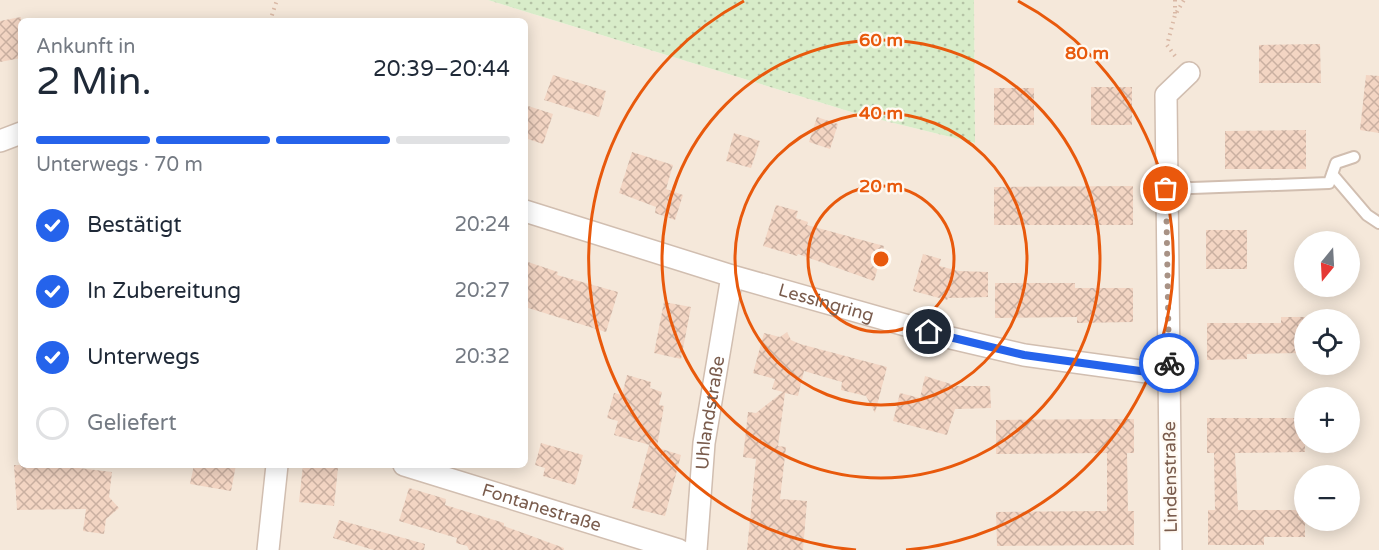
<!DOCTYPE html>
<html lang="de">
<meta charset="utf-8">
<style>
:root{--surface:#fff;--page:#f6f6f7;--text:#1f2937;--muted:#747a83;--line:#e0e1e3;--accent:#2563eb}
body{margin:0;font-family:"Varela Round",sans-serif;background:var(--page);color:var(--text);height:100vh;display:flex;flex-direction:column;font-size:22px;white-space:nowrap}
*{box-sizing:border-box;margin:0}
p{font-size:20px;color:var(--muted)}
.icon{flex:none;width:33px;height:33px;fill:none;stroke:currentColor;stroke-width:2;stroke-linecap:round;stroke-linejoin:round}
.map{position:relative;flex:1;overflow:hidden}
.drawer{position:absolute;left:18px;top:18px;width:510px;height:450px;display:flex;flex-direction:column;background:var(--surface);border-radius:9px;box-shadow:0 3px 15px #0003}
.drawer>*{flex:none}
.needle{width:39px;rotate:198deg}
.fabs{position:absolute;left:1294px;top:231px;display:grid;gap:12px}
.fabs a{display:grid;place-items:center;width:66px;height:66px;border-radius:50%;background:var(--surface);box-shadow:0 3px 15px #0003;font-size:30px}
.pin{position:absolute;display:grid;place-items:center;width:51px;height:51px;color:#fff;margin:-26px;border:3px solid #fff;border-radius:50%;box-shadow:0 2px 6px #0007}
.courier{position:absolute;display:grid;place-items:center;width:60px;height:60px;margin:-30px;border:4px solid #2563eb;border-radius:50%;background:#fff;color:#222;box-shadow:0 2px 8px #0007}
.head em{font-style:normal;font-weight:600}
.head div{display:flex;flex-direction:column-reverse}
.head{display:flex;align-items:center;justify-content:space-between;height:102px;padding:0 18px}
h1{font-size:39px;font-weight:600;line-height:45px}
.bar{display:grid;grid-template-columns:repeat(4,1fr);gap:9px 6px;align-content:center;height:72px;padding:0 18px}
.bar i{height:8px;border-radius:4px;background:var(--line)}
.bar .active{background:var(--accent)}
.bar p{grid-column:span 4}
ol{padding:0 18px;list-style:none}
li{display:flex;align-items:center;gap:18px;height:66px}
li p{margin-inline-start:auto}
li .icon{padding:6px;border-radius:50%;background:var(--accent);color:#fff;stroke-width:4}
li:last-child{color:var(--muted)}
li i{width:33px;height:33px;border:3px solid var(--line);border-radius:50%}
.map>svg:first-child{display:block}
.residential{fill:#f5e8da;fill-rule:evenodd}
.grass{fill:url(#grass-dots)}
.building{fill:url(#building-cross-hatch)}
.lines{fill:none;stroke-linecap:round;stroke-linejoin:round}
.lane-casing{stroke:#d1beb0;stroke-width:14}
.street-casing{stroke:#d1beb0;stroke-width:24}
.path{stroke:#d9b8a5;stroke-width:4;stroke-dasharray:1.5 4.5;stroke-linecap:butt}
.lane{stroke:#fff;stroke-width:10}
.street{stroke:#fff;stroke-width:21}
.done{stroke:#a89285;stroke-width:6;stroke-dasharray:0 10.8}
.route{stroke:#2563eb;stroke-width:8}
.ring{fill:none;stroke:#e8590c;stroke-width:3}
.labels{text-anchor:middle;stroke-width:4.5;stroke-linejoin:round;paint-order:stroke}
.street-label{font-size:18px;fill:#7a5c4d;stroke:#fffaf3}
.centre{fill:#e8590c;stroke:#fffaf3;stroke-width:3}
.ring-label{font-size:18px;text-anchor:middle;font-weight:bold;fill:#e8590c;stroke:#fffaf3;stroke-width:4.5;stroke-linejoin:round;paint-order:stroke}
</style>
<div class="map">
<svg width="1379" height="550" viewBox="0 0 1379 550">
<defs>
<pattern id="grass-dots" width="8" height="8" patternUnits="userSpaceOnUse" patternTransform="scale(1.5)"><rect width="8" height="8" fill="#d8ecc9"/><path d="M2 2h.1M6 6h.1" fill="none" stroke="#b4c2a5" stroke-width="1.8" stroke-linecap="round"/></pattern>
<pattern id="building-cross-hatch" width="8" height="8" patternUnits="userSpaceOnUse" patternTransform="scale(1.5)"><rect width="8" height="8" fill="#f3d5c3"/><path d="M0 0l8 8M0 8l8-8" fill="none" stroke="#cab0a1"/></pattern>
</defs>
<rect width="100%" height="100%" fill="#fdf6ec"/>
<path class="residential" d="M0,0H488L861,115L975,143L974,0H1379V550H0ZM21,21H525V465H21ZM1305,242H1350V286H1305ZM1305,320H1350V364H1305ZM1305,398H1350V442H1305ZM1305,476H1350V520H1305Z"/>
<path class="grass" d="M488,0H974L975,143L861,115Z"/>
<path class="building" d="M21,17V58L0,62V21Z
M1320,44L1321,83H1259V45Z
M553,75L606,91L599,117L544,100Z
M1366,75L1379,76V133L1360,130Z
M1091,87H1132V125H1091Z
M994,88H1034V125H994Z
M525,105L553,114L543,144L525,138Z
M817,117L838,124L830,149L809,142Z
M1306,130V169H1225V131Z
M734,133L760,141L751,168L726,161Z
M632,152L673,165L666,189L683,195L675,220L655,213L656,207L619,193Z
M1133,186V225H994V187Z
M776,205L798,211L796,218L808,222L807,225L884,246L874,281L798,254L797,256L763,246Z
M1206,230H1247V269H1206Z
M923,254L941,259L939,266L959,271L988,272V297L948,298L947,300L913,291Z
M525,261L558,272L557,275L618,292L606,332L525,307Z
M995,283H1075V288H1133V322L1077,323V317L995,318Z
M664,302L691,307L681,359L654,353Z
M1281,317H1305V353L1247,354V359L1207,360V323H1281Z
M787,332L791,340L800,344L887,367L875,413L866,396L841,390L842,382L804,371L798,396L785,393L778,446L786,447L780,499L807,501L803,550H747L756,459L743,457L748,412L756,413L783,392L772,389L775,379L753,373L764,333L780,337Z
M627,375L651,382L650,388L662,392L659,405L664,406L657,447L614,435L618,421L607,418L614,393L622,395Z
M925,376L957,386H990L991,408L955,409L947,435L893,421L900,393L920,398Z
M1207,418H1305V452L1235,453L1238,510H1305V537H1264V545H1208V510H1215L1214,453H1207Z
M1134,419V453H1127L1128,511H1134V545L997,546L996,512L1107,511V453L996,454V420Z
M541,443L583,455L575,485L543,476L545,468L535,465Z
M649,445L681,455L665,516L632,508Z
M14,465H70V467L112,472L109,497L119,508L106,519L104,534L83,531L86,509L17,510Z
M194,465H236L231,491L190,484Z
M303,465L338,468L334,506L299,502Z
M409,488L446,499L445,505L504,523V526L564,548V550H469L467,546L456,543L457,538L399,521Z
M339,520L425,544L424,550H374L333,538Z"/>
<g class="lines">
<defs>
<path id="lane" d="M1332,174L1367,215L1379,223
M1166,189L1329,183L1336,163L1354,157"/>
<g id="street">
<path d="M0,141L21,133"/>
<path id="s1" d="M525,211L732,276L951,338L1024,355L1169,375"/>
<path id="s2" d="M404,465L679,550"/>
<path d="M268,550L277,465"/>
<path id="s3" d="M696,550L704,443L732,276"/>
<path d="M1171,550L1166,95L1189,73"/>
</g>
</defs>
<use href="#lane" class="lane-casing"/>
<use href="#street" class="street-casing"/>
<path class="path" d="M1175,0V14
M270,21L277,0
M1175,56L1167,45L1175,15L1184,0"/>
<use href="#lane" class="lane"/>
<use href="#street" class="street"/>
</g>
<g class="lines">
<path class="done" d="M1166,189L1169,363"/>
<path class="route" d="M929,332L1024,355L1169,375V363"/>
</g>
<g class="ring">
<circle cx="881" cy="259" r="73"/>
<circle cx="881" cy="259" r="146"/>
<circle cx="881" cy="259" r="219"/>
<path d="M856 550A292 292 0 0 1 744 1M1018 1A292 292 0 0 1 906 550"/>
</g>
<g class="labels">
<g class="street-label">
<text dy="6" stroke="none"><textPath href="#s1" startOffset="315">Lessingring</textPath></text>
<text dy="6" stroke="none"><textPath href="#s3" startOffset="138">Uhlandstraße</textPath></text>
<text transform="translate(1170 477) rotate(-91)" y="6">Lindenstraße</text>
<text dy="6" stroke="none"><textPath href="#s2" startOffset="144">Fontanestraße</textPath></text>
</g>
</g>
<circle cx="881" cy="259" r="9" class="centre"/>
<g class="ring-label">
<text x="881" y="46">60 m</text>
<text x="1087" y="59">80 m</text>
<text x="881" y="119">40 m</text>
<text x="881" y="192">20 m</text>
</g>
</svg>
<div class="fabs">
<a><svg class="needle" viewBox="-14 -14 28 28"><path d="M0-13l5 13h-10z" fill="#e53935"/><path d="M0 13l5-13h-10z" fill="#747a83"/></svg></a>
<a><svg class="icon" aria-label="locate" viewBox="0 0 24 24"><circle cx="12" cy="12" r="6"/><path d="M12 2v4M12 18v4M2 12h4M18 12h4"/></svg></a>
<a>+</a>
<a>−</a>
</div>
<div class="pin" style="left:1166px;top:189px;background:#ea580c"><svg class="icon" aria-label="bag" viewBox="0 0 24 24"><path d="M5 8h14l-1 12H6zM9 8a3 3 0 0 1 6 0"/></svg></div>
<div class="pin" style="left:929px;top:332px;background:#1f2937"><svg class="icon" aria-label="home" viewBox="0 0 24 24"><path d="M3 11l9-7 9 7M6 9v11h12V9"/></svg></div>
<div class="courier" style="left:1169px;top:363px"><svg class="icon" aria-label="bike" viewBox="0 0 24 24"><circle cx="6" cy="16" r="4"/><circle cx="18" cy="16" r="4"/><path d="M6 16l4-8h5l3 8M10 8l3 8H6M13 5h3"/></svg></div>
<section class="drawer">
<div class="head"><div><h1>2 Min.</h1><p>Ankunft in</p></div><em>20:39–20:44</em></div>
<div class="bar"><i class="active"></i><i class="active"></i><i class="active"></i><i></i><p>Unterwegs · 70 m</p></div>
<ol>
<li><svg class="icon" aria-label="check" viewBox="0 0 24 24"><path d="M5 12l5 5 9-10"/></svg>Bestätigt<p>20:24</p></li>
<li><svg class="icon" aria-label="check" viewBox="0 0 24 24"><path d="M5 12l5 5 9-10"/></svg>In Zubereitung<p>20:27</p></li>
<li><svg class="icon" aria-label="check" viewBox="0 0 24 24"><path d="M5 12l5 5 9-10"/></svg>Unterwegs<p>20:32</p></li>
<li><i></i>Geliefert</li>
</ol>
</section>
</div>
